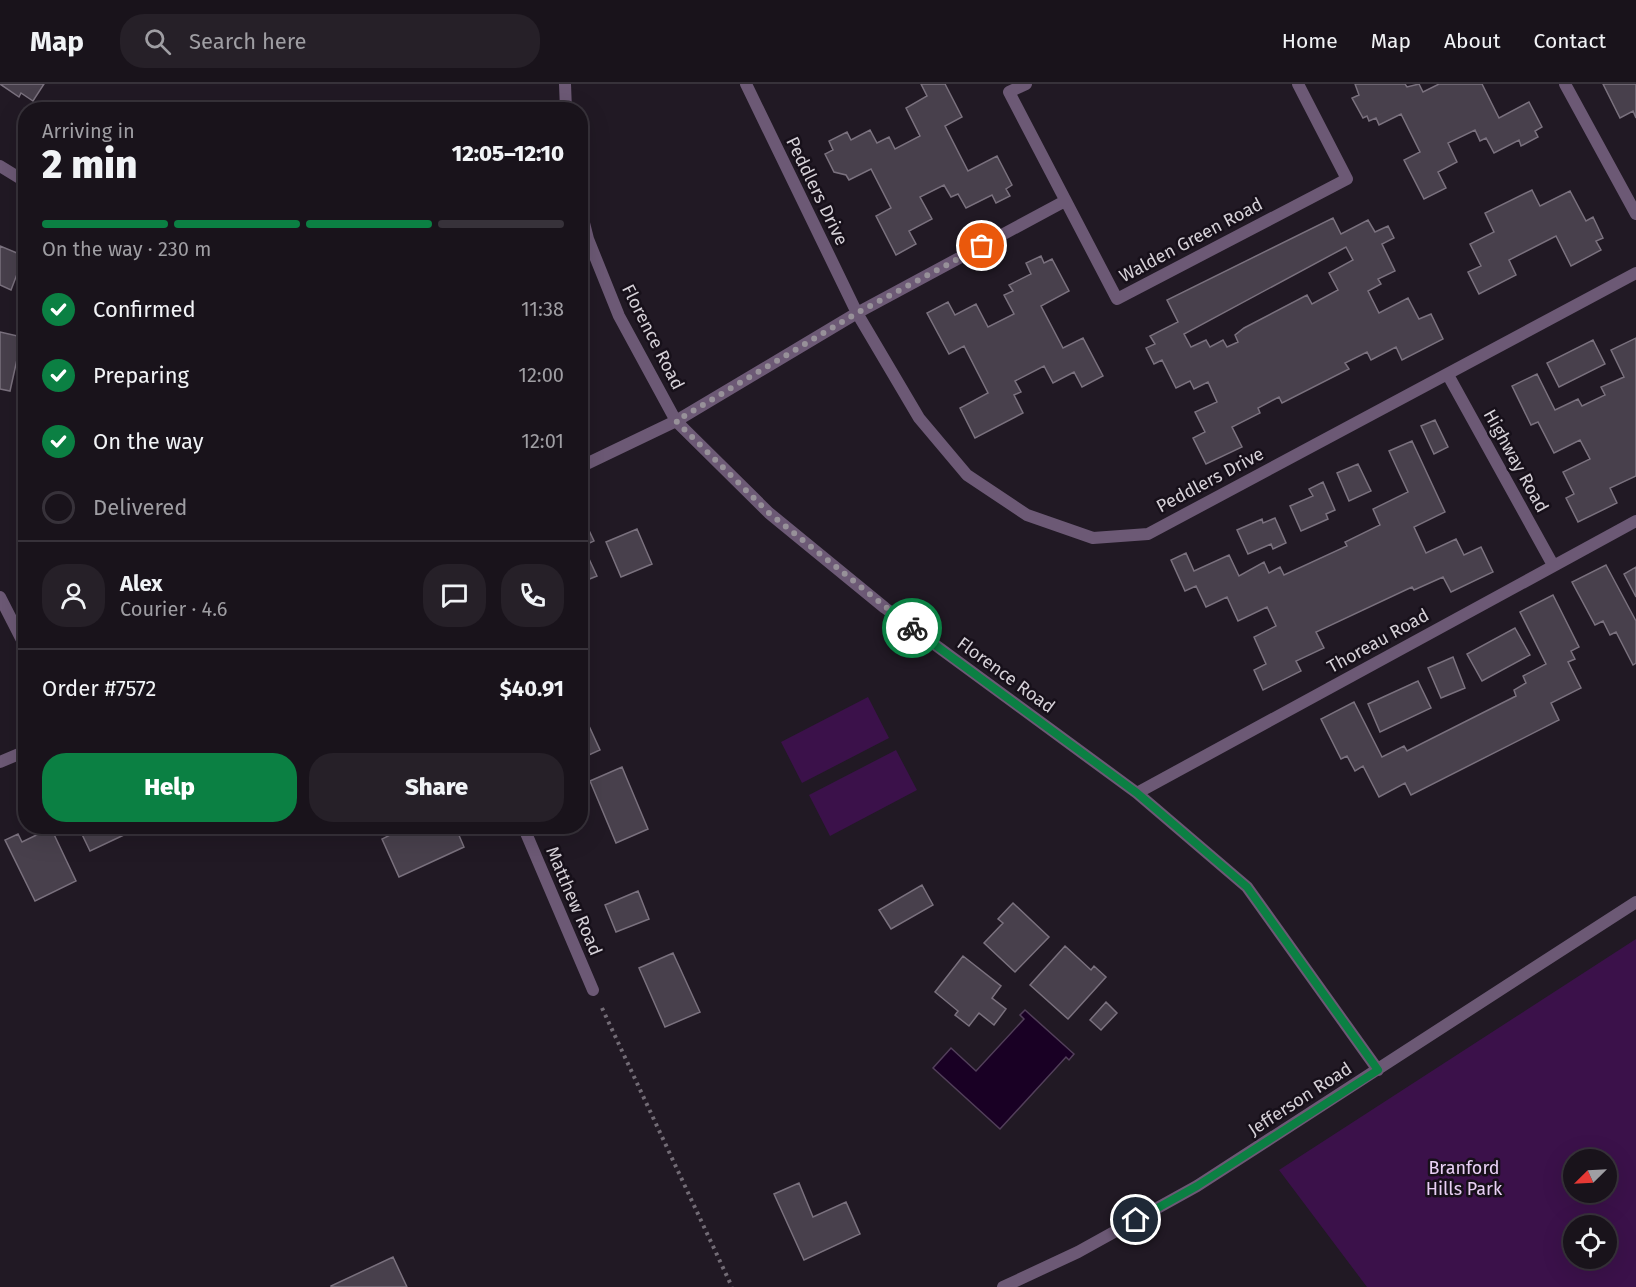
<!DOCTYPE html>
<meta charset="utf-8">
<style>
:root{--surface:#19131b;--page:#262028;--text:#f1f3f6;--muted:#9f9ea3;--line:#37323a;--accent:#0b8043}
body{margin:0;font-family:"Fira Sans",sans-serif;background:var(--page);color:var(--text);height:100vh;display:flex;flex-direction:column;font-size:22px;white-space:nowrap}
*{box-sizing:border-box;margin:0}
p{font-size:20px;color:var(--muted)}
.icon{flex:none;width:33px;height:33px;fill:none;stroke:currentColor;stroke-width:2;stroke-linecap:round;stroke-linejoin:round}
.map{position:relative;flex:1;overflow:hidden}
.drawer{position:absolute;left:18px;top:18px;width:570px;height:732px;display:flex;flex-direction:column;background:var(--surface);border-radius:24px;box-shadow:0 6px 24px #0002,0 0 0 2px var(--line)}
.drawer>*{flex:none}
.needle{width:39px;rotate:246deg}
.controls{position:absolute;left:1563px;top:1065px;display:grid;gap:12px}
.controls a{display:grid;place-items:center;width:54px;height:54px;border-radius:50%;background:var(--surface);box-shadow:0 6px 24px #0002,0 0 0 2px var(--line);font-size:30px}
.pin{position:absolute;display:grid;place-items:center;width:51px;height:51px;color:#fff;margin:-26px;border:3px solid #fff;border-radius:50%;box-shadow:0 2px 6px #0007}
.courier{position:absolute;display:grid;place-items:center;width:60px;height:60px;margin:-30px;border:4px solid #0b8043;border-radius:50%;background:#fff;color:#222;box-shadow:0 2px 8px #0007}
.overview em{font-style:normal;font-weight:800}
.overview div{display:flex;flex-direction:column-reverse}
.overview{display:flex;align-items:center;justify-content:space-between;height:102px;padding:0 24px}
h1{font-size:39px;font-weight:800;line-height:45px}
.bar{display:grid;grid-template-columns:repeat(4,1fr);gap:9px 6px;align-content:center;height:72px;padding:0 24px}
.bar i{height:8px;border-radius:4px;background:var(--line)}
.bar .on{background:var(--accent)}
.bar p{grid-column:span 4}
.line{display:flex;align-items:center;gap:15px;padding:0 24px;border-top:2px solid var(--line)}
.line div{flex:1}
.round{display:grid;place-items:center;flex:none;width:63px;height:63px;border-radius:24px;background:var(--page)}
ol{padding:0 24px;list-style:none}
li{display:flex;align-items:center;gap:18px;height:66px}
li p{margin-inline-start:auto}
li .icon{padding:6px;border-radius:50%;background:var(--accent);color:#fff;stroke-width:4}
li:last-child{color:var(--muted)}
li i{width:33px;height:33px;border:3px solid var(--line);border-radius:50%}
.cta{display:flex;gap:12px;margin-top:auto;padding:12px 24px}
.cta a{flex:1;height:69px;border-radius:24px;background:var(--accent);color:#fff;font-size:24px;font-weight:800;line-height:69px;text-align:center}
.cta a+a{background:var(--page);color:var(--text)}
header{display:flex;align-items:center;gap:36px;box-sizing:border-box;height:84px;padding:0 30px;background:var(--surface);border-bottom:2px solid var(--line)}
header strong{font-size:28px}
nav{display:flex;gap:33px;margin-inline-start:auto;font-size:21px}
.search{width:420px;height:54px;background:var(--page);display:flex;align-items:center;gap:15px;box-sizing:border-box;padding:0 21px;border-radius:24px;color:var(--muted);font-size:22px}
.map>svg:first-child{display:block}
.green{fill:#3b114a;fill-rule:evenodd}
.water{fill:#190024;stroke:#523f5a;stroke-width:1.5}
.building{fill:#48404c;stroke:#7a717e;stroke-width:1.5;fill-rule:evenodd}
.lines{fill:none;stroke-linecap:round;stroke-linejoin:round}
.path{stroke:#726b75;stroke-width:4;stroke-dasharray:3 4.5;stroke-linecap:butt}
.minor{stroke:#6c5975;stroke-width:12}
.done{stroke:#979199;stroke-width:6;stroke-dasharray:0 10.8}
.route{stroke:#0b8043;stroke-width:8}
.labels{text-anchor:middle;stroke-width:5;stroke-linejoin:round;paint-order:stroke}
.street-label{font-size:18px;fill:#d6d1d8;stroke:#17101a}
.park-label{font-size:18px;fill:#e9d0f5;stroke:#17101a}
</style>
<header>
<strong>Map</strong>
<div class="search"><svg class="icon" aria-label="search" viewBox="0 0 24 24"><circle cx="10" cy="10" r="6"/><path d="M15 15l6 6"/></svg>Search here</div>
<nav><a>Home</a><a>Map</a><a>About</a><a>Contact</a></nav>
</header>
<div class="map">
<svg width="1636" height="1203" viewBox="0 0 1636 1203">
<rect width="100%" height="100%" fill="#211924"/>
<path class="green" d="M868,613L889,654L802,699L781,658Z
M896,666L917,706L830,752L809,711Z
M1636,855V1203H1367L1279,1086ZM1574,1076H1606V1108H1574ZM1574,1142H1606V1174H1574Z"/>
<path class="water" d="M1025,926L1074,970L1069,976L1066,973L1000,1045L933,984L951,964L976,987L1024,935L1020,931Z"/>
<path class="building" d="M0,0H44L33,17L21,9L19,13Z
M921,0H945L962,33L945,42L968,87L997,72L1012,101L1006,105L1010,112L996,119L992,111L966,124L958,110L951,113L944,101L920,113L932,135L909,147L916,160L896,171L876,132L891,124L871,85L849,96L846,91L834,88L825,70L833,66L829,57L847,48L851,56L870,46L877,59L889,53L895,65L920,52L906,24L927,12Z
M1355,0H1405L1407,3L1419,0L1423,8L1439,0H1482L1499,34L1529,18L1542,43L1535,47L1538,53L1521,62L1519,56L1494,69L1486,54L1480,57L1475,46L1448,59L1457,78L1438,88L1446,104L1424,115L1404,76L1420,68L1401,30L1379,41L1376,34L1369,37L1367,32L1363,34L1352,14L1359,11Z
M1603,0H1636V34L1633,27L1620,34Z
M1532,106L1540,122L1570,107L1586,137L1593,133L1603,154L1596,157L1601,166L1571,182L1556,152L1509,176L1516,191L1479,210L1468,188L1481,182L1470,160L1494,148L1485,129Z
M1333,134L1341,150L1368,136L1375,148L1388,142L1394,154L1382,160L1395,187L1378,195L1381,200L1368,207L1379,229L1408,214L1419,235L1431,230L1443,255L1402,276L1396,263L1371,276L1367,268L1345,279L1349,285L1282,319L1279,313L1258,324L1260,329L1232,343L1242,363L1206,380L1193,354L1205,348L1195,328L1217,318L1208,298L1194,305L1190,297L1176,304L1162,276L1154,280L1146,264L1155,260L1150,252L1178,238L1167,216ZM1346,163L1353,176L1329,189L1338,206L1312,220L1307,211L1244,244L1235,251L1238,258L1227,263L1223,256L1210,263L1206,256L1191,263L1184,250Z
M0,162L24,172L11,206L0,201Z
M1041,172L1044,179L1052,175L1069,207L1041,222L1063,264L1083,254L1103,292L1082,303L1074,288L1053,299L1044,282L1015,297L1021,308L1014,311L1023,329L975,354L960,324L988,309L964,262L949,270L927,229L948,218L955,231L976,220L988,243L1014,230L1004,211L1013,207L1009,201L1031,190L1026,179Z
M0,248L22,253L10,307L0,305Z
M1636,254V392L1610,404L1617,419L1578,438L1566,414L1574,410L1563,388L1590,375L1580,356L1554,369L1538,338L1531,341L1512,302L1537,290L1555,326L1578,315L1582,322L1605,311L1601,303L1624,293L1611,266Z
M1593,256L1605,280L1559,303L1547,279Z
M1435,336L1448,363L1434,370L1421,342Z
M1412,357L1445,428L1414,443L1426,469L1456,455L1464,471L1481,463L1493,488L1451,508L1443,493L1414,506L1412,503L1316,548L1324,564L1296,577L1301,587L1263,606L1254,586L1266,580L1254,553L1276,542L1267,523L1238,537L1227,513L1206,523L1196,502L1185,507L1171,476L1186,469L1194,487L1229,471L1239,492L1264,478L1269,489L1280,483L1284,491L1347,462L1345,458L1380,441L1373,425L1408,408L1389,367Z
M1358,380L1371,407L1349,417L1337,389Z
M1323,398L1335,426L1326,430L1328,435L1301,447L1290,422L1313,412L1309,405Z
M1275,434L1286,459L1273,465L1271,460L1248,470L1237,446L1262,435L1263,439Z
M586,440L594,457L583,462L597,492L580,499V442Z
M637,445L652,480L621,493L606,458Z
M1606,481L1636,537V579L1633,581L1616,548L1610,551L1603,537L1595,541L1572,498Z
M1636,483V513L1624,490Z
M1553,511L1579,563L1571,567L1575,575L1568,578L1581,604L1551,619L1559,636L1411,711L1405,699L1379,713L1363,682L1355,687L1347,672L1341,675L1321,635L1354,618L1382,673L1404,662L1407,667L1516,612L1514,606L1526,599L1523,592L1546,580L1520,528Z
M1515,544L1530,571L1482,597L1467,570Z
M1453,573L1465,604L1441,614L1428,584Z
M1418,597L1431,624L1380,648L1368,620Z
M584,631L600,666L580,675V633Z
M622,683L648,745L616,759L590,697Z
M78,742H143L90,767Z
M408,742H455L464,763L399,793L382,755Z
M51,744L76,797L35,817L5,756L18,750L22,758Z
M922,801L933,821L891,845L879,826Z
M638,807L649,835L616,848L605,821Z
M1013,819L1049,853L1015,888L984,859L1003,839L998,835Z
M1065,862L1091,886L1094,882L1106,893L1068,935L1030,901Z
M673,869L700,928L665,943L639,884Z
M963,872L1001,902L992,914L1006,925L994,941L979,929L969,942L955,931L958,927L935,908Z
M1106,918L1117,929L1101,946L1090,936Z
M799,1099L813,1133L846,1118L860,1150L804,1176L774,1110Z
M393,1173L407,1203H331V1202Z"/>
<g class="lines">
<path class="path" d="M602,924L732,1203"/>
<path class="minor" d="M565,0L566,26
M746,0L857,229L919,334L967,391L1027,431L1093,454L1148,450L1636,189
M1026,0L1009,8L1117,215L1347,95L1298,0
M1565,0L1636,130
M0,82L26,98
M580,123L588,155L619,232L676,337L769,429L885,524L1137,709L1247,803L1378,986
M1448,291L1553,481
M580,383L676,337L857,229L1065,117
M0,513L26,564
M0,678L26,667
M1137,709L1636,437
M523,742L593,906
M1003,1203L1078,1168L1197,1102L1636,818"/>
</g>
<g class="lines">
<path class="done" d="M912,544L769,429L676,337L857,229L982,162"/>
<path class="route" d="M912,544L1137,709L1247,803L1378,986L1197,1102L1136,1136"/>
</g>
<g class="labels">
<g class="street-label">
<text transform="translate(817 107) rotate(64)" y="6">Peddlers Drive</text>
<text transform="translate(1191 156) rotate(-28)" y="6">Walden Green Road</text>
<text transform="translate(653 253) rotate(63)" y="6">Florence Road</text>
<text transform="translate(1516 377) rotate(61)" y="6">Highway Road</text>
<text transform="translate(1210 396) rotate(-28)" y="6">Peddlers Drive</text>
<text transform="translate(1378 557) rotate(-29)" y="6">Thoreau Road</text>
<text transform="translate(1006 591) rotate(36)" y="6">Florence Road</text>
<text transform="translate(574 817) rotate(67)" y="6">Matthew Road</text>
<text transform="translate(1300 1015) rotate(-33)" y="6">Jefferson Road</text>
</g>
<g class="park-label">
<text x="1464" y="1090">Branford<tspan x="1464" dy="21">Hills Park</tspan></text>
</g>
</g>
</svg>
<div class="controls">
<a><svg class="needle" viewBox="-14 -14 28 28"><path d="M0-13l5 13h-10z" fill="#e53935"/><path d="M0 13l5-13h-10z" fill="#9f9ea3"/></svg></a>
<a><svg class="icon" aria-label="locate" viewBox="0 0 24 24"><circle cx="12" cy="12" r="6"/><path d="M12 2v4M12 18v4M2 12h4M18 12h4"/></svg></a>
</div>
<div class="pin" style="left:982px;top:162px;background:#ea580c"><svg class="icon" aria-label="bag" viewBox="0 0 24 24"><path d="M5 8h14l-1 12H6zM9 8a3 3 0 0 1 6 0"/></svg></div>
<div class="pin" style="left:1136px;top:1136px;background:#1f2937"><svg class="icon" aria-label="home" viewBox="0 0 24 24"><path d="M3 11l9-7 9 7M6 9v11h12V9"/></svg></div>
<div class="courier" style="left:912px;top:544px"><svg class="icon" aria-label="bike" viewBox="0 0 24 24"><circle cx="6" cy="16" r="4"/><circle cx="18" cy="16" r="4"/><path d="M6 16l4-8h5l3 8M10 8l3 8H6M13 5h3"/></svg></div>
<section class="drawer">
<div class="overview"><div><h1>2 min</h1><p>Arriving in</p></div><em>12:05–12:10</em></div>
<div class="bar"><i class="on"></i><i class="on"></i><i class="on"></i><i></i><p>On the way · 230 m</p></div>
<ol>
<li><svg class="icon" aria-label="check" viewBox="0 0 24 24"><path d="M5 12l5 5 9-10"/></svg>Confirmed<p>11:38</p></li>
<li><svg class="icon" aria-label="check" viewBox="0 0 24 24"><path d="M5 12l5 5 9-10"/></svg>Preparing<p>12:00</p></li>
<li><svg class="icon" aria-label="check" viewBox="0 0 24 24"><path d="M5 12l5 5 9-10"/></svg>On the way<p>12:01</p></li>
<li><i></i>Delivered</li>
</ol>
<div class="line" style="height:108px"><a class="round"><svg class="icon" aria-label="person" viewBox="0 0 24 24"><circle cx="12" cy="8" r="4"/><path d="M4 21q1-7 8-7t8 7"/></svg></a><div><b>Alex</b><p>Courier · 4.6</p></div><a class="round"><svg class="icon" aria-label="chat" viewBox="0 0 24 24"><path d="M4 5h16v11H9l-5 4z"/></svg></a><a class="round"><svg class="icon" aria-label="phone" viewBox="0 0 24 24"><path d="M5 4h4l2 5-3 2q2 4 5 5l2-3 5 2v4C11 20 4 13 5 4z"/></svg></a></div>
<div class="line" style="height:78px"><div>Order #7572</div><b>$40.91</b></div>
<div class="cta"><a>Help</a><a>Share</a></div>
</section>
</div>
